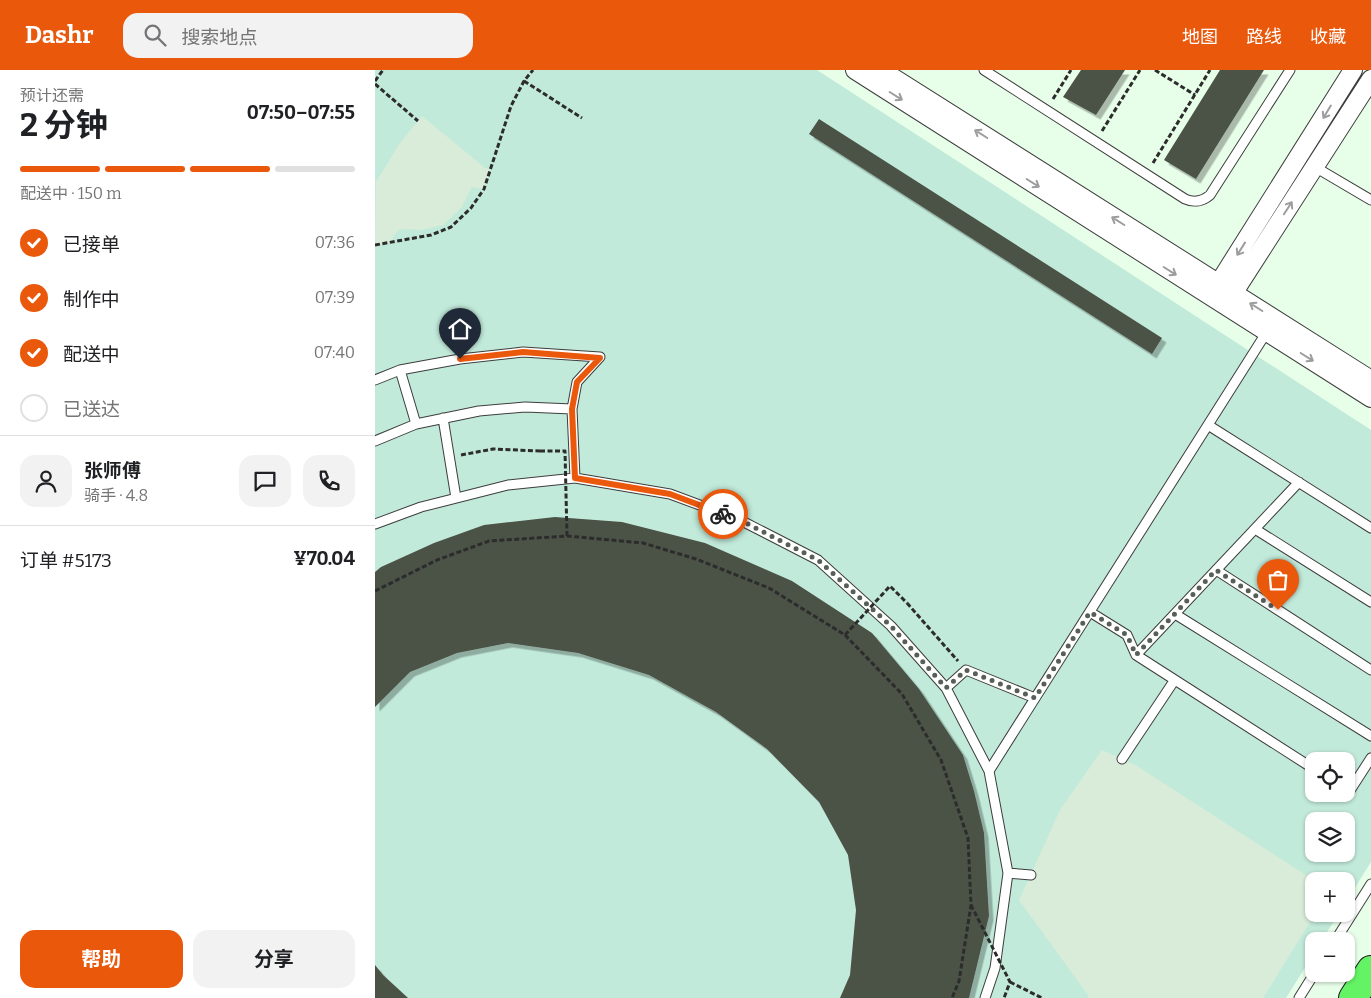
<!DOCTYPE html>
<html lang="zh">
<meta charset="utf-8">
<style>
:root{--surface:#fff;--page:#f2f2f2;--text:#202124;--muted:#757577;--line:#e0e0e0;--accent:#ea580c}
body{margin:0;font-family:Bitter,"Noto Sans SC",serif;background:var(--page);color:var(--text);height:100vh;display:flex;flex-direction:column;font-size:19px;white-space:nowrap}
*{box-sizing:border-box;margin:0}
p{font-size:16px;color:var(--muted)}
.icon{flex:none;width:28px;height:28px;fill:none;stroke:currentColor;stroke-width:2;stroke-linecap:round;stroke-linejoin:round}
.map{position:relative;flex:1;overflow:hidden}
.side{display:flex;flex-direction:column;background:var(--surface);width:375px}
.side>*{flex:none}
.tools{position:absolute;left:930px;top:682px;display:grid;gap:10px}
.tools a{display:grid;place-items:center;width:50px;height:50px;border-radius:10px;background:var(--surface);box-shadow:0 1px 4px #0004;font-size:25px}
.pin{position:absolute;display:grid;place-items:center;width:42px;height:42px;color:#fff;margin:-51px -21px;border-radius:50% 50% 50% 0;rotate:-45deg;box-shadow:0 0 5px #0007}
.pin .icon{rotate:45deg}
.courier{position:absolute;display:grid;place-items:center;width:50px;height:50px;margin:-25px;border:4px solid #ea580c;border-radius:50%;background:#fff;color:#222;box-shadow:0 1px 6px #0007}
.summary em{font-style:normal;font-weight:700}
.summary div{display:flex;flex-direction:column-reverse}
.summary{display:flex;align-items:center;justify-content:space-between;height:85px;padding:0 20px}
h1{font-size:32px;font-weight:700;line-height:38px}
.bar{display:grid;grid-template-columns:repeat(4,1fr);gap:8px 5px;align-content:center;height:60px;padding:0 20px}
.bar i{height:6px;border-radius:4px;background:var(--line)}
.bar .active{background:var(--accent)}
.bar p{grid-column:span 4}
.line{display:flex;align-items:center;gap:12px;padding:0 20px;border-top:1px solid var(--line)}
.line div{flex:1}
.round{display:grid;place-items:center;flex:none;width:52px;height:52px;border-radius:15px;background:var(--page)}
ol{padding:0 20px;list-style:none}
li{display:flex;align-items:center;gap:15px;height:55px}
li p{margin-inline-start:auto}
li .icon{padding:5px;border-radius:50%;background:var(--accent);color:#fff;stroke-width:4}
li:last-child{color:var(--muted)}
li i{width:28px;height:28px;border:2px solid var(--line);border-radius:50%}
.button{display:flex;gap:10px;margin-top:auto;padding:10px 20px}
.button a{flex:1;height:58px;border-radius:15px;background:var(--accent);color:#fff;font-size:20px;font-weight:700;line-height:58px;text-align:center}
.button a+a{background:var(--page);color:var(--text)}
header{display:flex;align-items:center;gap:30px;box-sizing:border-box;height:70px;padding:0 25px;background:var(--accent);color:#fff}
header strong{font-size:24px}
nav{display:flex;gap:28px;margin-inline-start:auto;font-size:18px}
.search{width:350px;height:45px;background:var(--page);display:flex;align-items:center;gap:12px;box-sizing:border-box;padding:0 18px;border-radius:15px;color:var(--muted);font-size:19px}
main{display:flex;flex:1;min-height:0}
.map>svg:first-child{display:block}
.pitch{fill:#c2eada;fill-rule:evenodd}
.plaza{fill:#d9ecd9}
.building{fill:#4b5247;filter:url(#shadow)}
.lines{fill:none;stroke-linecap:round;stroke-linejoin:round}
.lane-casing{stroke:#3d3d3d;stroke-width:11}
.street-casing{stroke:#3d3d3d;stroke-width:20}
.primary-casing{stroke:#1b1b1b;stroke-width:30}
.path{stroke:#2c2c2c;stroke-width:3;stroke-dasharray:5 2.5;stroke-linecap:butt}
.lane{stroke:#fff;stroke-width:9}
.street{stroke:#fff;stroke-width:18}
.primary{stroke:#63f364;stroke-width:28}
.path-bridge{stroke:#2c2c2c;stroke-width:3;stroke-dasharray:5 2.5;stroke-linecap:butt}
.oneway{stroke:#9d9d9d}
.done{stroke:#575f58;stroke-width:5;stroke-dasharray:0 9}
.route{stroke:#ea580c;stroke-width:6}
</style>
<header>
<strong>Dashr</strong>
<div class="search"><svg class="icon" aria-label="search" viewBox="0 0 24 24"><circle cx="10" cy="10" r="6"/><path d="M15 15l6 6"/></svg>搜索地点</div>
<nav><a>地图</a><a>路线</a><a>收藏</a></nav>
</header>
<main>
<section class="side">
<div class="summary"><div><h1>2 分钟</h1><p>预计还需</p></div><em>07:50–07:55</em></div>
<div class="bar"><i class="active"></i><i class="active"></i><i class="active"></i><i></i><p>配送中 · 150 m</p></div>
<ol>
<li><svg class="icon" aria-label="check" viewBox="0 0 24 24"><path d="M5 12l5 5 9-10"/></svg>已接单<p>07:36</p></li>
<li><svg class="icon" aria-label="check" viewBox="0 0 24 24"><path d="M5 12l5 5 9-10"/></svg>制作中<p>07:39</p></li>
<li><svg class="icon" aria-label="check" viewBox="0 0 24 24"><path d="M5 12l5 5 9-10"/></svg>配送中<p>07:40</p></li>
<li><i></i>已送达</li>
</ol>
<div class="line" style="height:90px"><a class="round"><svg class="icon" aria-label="person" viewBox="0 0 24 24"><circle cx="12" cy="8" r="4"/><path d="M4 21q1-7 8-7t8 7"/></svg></a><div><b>张师傅</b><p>骑手 · 4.8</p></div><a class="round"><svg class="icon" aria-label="chat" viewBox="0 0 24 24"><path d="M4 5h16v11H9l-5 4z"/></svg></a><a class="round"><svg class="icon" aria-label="phone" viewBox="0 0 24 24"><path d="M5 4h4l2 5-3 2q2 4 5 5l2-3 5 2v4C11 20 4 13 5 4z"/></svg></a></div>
<div class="line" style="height:65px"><div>订单 #5173</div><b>¥70.04</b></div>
<div class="button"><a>帮助</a><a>分享</a></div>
</section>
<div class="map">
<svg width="996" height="928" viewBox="0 0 996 928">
<defs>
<filter id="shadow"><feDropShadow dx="4.5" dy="4.5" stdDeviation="0" flood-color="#0004"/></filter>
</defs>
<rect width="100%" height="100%" fill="#e7fee8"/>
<path class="pitch" d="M0,0H442L996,360V792L971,832V811H939V844H964L946,871H939V883L911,928H0ZM939,691H971V724H939ZM939,751H971V784H939Z"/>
<path class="plaza" d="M47,46L110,98L115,99L109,119L97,117L87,137L68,155L46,160L25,159L18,166L17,172L2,175L0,168L1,112L25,73Z
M727,680L762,696L940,811L939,844H940L888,928H713V925L644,830L685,740Z"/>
<path class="building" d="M706,0H750L721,45L688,27Z
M845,0H889L821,109L789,90Z
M444,49L787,268L777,284L434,64Z
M180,447L247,452L330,473L417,511L497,563L544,619L588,685L599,721L609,763L614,846L594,928H465L475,905L481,840L473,785L444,732L392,679L341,642L274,605L203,583L133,573L82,583L35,602L0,637V502L6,497L59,473L109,455Z
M0,895L8,905L33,928H0Z"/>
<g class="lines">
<defs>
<path id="lane" d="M609,0L810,129C819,133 828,131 835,125L915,0
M940,97L996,130
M25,300L41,354
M0,310L25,300L85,289L148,282L225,287
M68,348L81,428
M833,355L996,458
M0,371L41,354L104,341L150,337L197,339
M200,408L197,339L202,312L225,287
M0,454L46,437L133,415L200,408L295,424L365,450L443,490L516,556L571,618L614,701L633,803L620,898L610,928
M880,459L996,532
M841,500L996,600
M715,542L752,565L761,585L939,699
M800,544L996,666
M761,585L924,412
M571,618L591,600L660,628
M747,689L799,611
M614,701L893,260
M971,720L974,722L996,688
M633,803L656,805
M960,871L996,814
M924,928L939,904"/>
<path id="street" d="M480,0L996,328
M506,0L996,310
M837,224L978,0
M852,233L996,9"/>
<path id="primary" d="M978,928L996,900"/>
</defs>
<use href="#lane" class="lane-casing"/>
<use href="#street" class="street-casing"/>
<use href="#primary" class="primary-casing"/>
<path class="path" d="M780,0L820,25
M0,11L8,0
M149,11L207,48
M0,14L43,51
M678,29L696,0
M727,61L765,0
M778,93L835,0
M0,175L56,165L76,157L96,138L109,119L136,36L149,11L158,0
M86,385L118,379L165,381
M0,521L62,490L114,471L192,466L268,473L321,489L394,518L470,565L527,624L566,690L593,768L596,835L584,911L577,928
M532,533L583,591
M635,912L667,928"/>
<use href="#lane" class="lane"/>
<use href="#street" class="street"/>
<use href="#primary" class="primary"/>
<path class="path-bridge" d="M165,381H190L192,466
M470,565L515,516L532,533
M596,835L635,912L629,928"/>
</g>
<defs><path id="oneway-shaft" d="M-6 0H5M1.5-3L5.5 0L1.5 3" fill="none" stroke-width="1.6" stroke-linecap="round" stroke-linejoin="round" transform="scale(1.25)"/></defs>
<g class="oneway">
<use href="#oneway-shaft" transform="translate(521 26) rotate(32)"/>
<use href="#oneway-shaft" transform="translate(952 42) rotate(121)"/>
<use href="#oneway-shaft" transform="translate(606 64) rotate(-148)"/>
<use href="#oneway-shaft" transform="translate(658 113) rotate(32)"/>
<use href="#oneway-shaft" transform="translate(913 138) rotate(-57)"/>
<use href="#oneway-shaft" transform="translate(743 151) rotate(-148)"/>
<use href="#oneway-shaft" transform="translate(866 179) rotate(122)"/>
<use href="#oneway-shaft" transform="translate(795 201) rotate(32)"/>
<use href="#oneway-shaft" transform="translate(881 237) rotate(-148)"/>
<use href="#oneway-shaft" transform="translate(932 287) rotate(32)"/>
</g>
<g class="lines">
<path class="done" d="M348,444L365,450L443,490L516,556L571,618L591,600L660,628L715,542L752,565L761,585L841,500L903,540"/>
<path class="route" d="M85,289L148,282L225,288L202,312L197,339L200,408L295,424L348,444"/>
</g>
</svg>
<div class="tools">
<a><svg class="icon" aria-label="locate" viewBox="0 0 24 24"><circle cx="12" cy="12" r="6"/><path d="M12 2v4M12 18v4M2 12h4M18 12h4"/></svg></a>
<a><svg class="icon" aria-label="layers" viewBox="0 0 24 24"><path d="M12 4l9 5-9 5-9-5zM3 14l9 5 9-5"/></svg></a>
<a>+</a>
<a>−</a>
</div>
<div class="pin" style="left:903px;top:540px;background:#ea580c"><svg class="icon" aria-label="bag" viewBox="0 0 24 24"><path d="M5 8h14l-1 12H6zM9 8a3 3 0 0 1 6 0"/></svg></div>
<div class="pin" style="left:85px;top:289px;background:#1f2937"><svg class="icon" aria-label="home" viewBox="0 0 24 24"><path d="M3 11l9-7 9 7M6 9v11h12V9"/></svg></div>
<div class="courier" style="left:348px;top:444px"><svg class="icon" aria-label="bike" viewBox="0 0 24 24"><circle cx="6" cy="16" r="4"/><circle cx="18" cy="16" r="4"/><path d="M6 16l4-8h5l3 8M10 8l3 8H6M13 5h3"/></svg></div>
</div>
</main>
